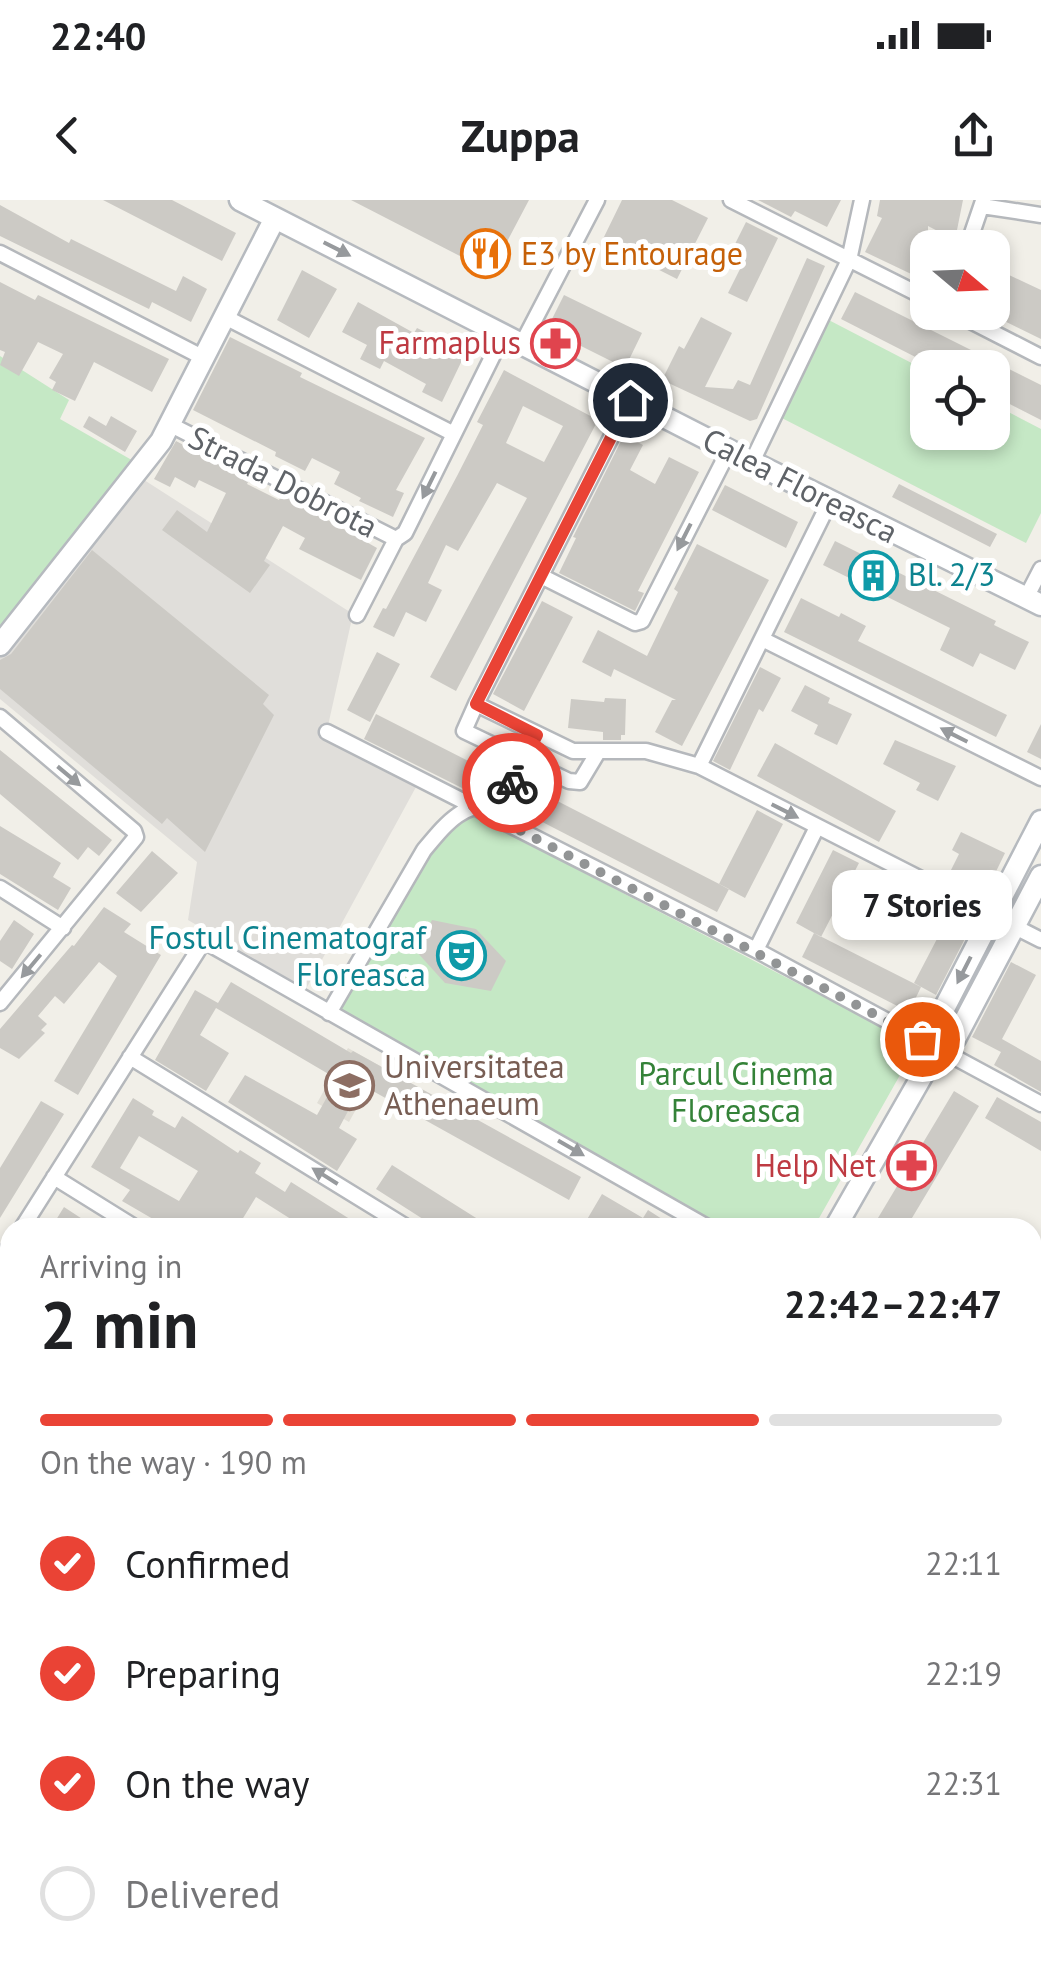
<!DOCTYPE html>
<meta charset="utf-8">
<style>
:root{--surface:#fff;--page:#f2f2f2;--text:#202124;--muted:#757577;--line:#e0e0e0;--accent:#ea4335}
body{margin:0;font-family:"PT Sans",sans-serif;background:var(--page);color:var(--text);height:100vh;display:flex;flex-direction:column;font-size:38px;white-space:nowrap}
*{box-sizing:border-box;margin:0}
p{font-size:32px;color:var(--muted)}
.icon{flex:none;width:55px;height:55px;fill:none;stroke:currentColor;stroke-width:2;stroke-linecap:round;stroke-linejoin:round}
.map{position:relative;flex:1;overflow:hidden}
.side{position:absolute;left:0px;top:1018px;width:1042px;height:752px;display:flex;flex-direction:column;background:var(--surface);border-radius:30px 30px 0 0;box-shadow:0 5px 15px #0003}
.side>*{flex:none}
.needle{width:65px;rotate:109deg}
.buttons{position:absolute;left:910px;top:30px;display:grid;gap:20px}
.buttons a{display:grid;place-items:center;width:100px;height:100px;border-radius:20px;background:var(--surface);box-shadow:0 5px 15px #0003;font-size:50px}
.pin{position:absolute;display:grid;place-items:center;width:85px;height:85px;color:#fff;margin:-42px;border:5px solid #fff;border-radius:50%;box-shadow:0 2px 10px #0007}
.courier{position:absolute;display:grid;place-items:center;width:100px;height:100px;margin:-50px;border:8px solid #ea4335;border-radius:50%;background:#fff;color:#222;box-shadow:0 2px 12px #0007}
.bubble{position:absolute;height:70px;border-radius:20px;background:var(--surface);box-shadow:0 5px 15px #0003;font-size:32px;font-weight:700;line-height:70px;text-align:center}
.head em{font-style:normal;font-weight:700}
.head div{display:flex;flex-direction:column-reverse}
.head{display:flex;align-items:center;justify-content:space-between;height:170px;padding:0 40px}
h1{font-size:65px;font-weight:700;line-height:75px}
.bar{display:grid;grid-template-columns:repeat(4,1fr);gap:15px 10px;align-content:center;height:120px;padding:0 40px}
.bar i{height:12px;border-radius:8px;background:var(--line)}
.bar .active{background:var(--accent)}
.bar p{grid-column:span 4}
ol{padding:0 40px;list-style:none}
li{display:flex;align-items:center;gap:30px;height:110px}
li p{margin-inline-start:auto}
li .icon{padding:10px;border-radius:50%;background:var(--accent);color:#fff;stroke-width:4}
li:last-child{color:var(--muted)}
li i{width:55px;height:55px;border:5px solid var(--line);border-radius:50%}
.status{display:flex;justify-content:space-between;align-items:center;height:70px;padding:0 50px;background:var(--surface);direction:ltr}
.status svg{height:28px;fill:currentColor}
header{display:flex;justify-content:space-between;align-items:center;height:130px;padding:0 40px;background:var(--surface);font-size:45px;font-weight:700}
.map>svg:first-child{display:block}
.commercial{fill:#fef7e0}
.industrial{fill:#e0deda}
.education{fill:#e1ded6}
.green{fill:#c5e8c5}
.building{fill:#cccac5;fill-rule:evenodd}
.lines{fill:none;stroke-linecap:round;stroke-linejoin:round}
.street-casing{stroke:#b5b8bc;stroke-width:19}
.secondary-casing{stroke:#b6babf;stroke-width:25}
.primary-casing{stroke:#f2c960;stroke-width:28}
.street{stroke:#fff;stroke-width:14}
.secondary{stroke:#fff;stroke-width:20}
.primary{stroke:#fff2af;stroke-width:22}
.tram{stroke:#b6b7b8;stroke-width:2.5}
.oneway{fill:#979a9d}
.done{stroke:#929495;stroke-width:10;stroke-dasharray:0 18}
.route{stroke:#ea4335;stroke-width:12}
.labels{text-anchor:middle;stroke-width:10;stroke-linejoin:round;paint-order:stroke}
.food-label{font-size:32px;fill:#c56008;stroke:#fff;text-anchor:start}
.health-label{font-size:32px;fill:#be3a42;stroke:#fff;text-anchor:end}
.street-label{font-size:32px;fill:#5f6368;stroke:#fff}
.culture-label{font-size:32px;fill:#0d838f;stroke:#fff;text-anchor:start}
.education-label{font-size:32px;fill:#785e54;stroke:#fff;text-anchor:start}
.park-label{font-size:32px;fill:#348238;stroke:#fff}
</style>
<div class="status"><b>22:40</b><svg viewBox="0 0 49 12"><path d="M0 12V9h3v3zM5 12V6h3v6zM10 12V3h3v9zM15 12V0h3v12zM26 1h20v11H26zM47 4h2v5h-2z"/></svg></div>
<header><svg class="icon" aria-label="back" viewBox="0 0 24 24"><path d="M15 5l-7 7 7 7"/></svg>Zuppa<svg class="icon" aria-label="share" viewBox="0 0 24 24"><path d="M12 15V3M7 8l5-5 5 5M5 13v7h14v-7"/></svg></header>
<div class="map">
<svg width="1041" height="1769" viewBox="0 0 1041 1769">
<rect width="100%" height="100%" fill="#f1efe8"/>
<path class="commercial" d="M440,1760H942L957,1769H442Z"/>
<path class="industrial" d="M141,278L353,414L325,539L416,587L306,789L188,720L197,662L0,499V451Z"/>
<path class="education" d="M348,848L380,866L349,922L317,903Z
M1041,1115V1223L1033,1218L1032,1129Z"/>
<path class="green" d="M821,116L927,171L928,232H992L993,204L1041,229V313L1026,343L774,214Z
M0,156L69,200L60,219L137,263L0,428Z
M472,615L917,845L814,1027H721L341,809L428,657L440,640Z"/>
<path class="building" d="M103,0H172L236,33L222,61Z
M351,0H529L491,72Z
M622,0H672L708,18L677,79L602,41Z
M758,0H841L827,27L795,11L791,17Z
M880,0H963L955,40L928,26V82L865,52L882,18L877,16Z
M0,5L69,43L71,39L176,91L183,76L207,89L191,122L152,102L149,109L0,36Z
M746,22L778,38L747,102L728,93L744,61L730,54Z
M807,58L825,66L757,219L750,221L662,180L679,146L684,149L701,117L732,133L705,187L733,189L738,180L750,185Z
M992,67L1041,90V139L986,112H992Z
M302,70L337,89L309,138L277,120Z
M0,82L35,100L38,95L169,159L152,192L94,162L75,201L52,190L56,182L49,178L63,154L38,142L19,176L0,165L5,152L0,150Z
M855,92L1041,185V220L992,195V168H937L841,119Z
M564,95L642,133L625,168L547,129Z
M358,102L414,133L417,128L466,152L442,202L422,192L426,184L384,161L380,169L360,159L367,145L342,132Z
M230,137L302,173L300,177L425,238L396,290L404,293L393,317L359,301L361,298L334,284L340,272L312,258L305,271L275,256L276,252L193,210Z
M504,170L598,220L456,491L430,477L527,298L497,283L458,351L446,345L428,383L442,390L426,422L406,412L394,437L373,427L383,408L386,409L457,276L483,225L477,222ZM523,206L563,226L544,262L506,243Z
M89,216L106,226L111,216L137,231L125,252L83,227Z
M624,235L643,245L630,270L655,284L669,257L699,272L638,391L644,393L635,411L559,373L576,338L573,337Z
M176,241L249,280L247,284L279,300L282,294L377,348L361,380L299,349L305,338L283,326L264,361L270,365L250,393L162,330L177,310L207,332L226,293L199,280L195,288L175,277L170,287L154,279Z
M899,284L997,334L990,347L892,297Z
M725,285L798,322L786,348L712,310Z
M835,341L996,421L994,425L1029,442L1015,470L980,453L973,467L940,450L950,428L823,365Z
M697,344L769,380L682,546L655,532L672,500H676L614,469L611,477L582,462L598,430L647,456L678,392L674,389Z
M92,350L269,495L263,504L274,515L205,652L167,618L162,624L0,489V460L11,454Z
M801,398L839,417L841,413L866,426L858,441L1007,515L996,537L784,432Z
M542,401L573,417L524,511L493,494Z
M377,452L400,464L370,522L347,510Z
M760,467L781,478L763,512L759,509L730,570L713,561Z
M805,485L830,498L828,503L852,514L837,545L814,534L818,525L791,511Z
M605,498L626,499L625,535H621V540H603V532L568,528L571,499L604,502Z
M376,514L486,570L474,594L364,539Z
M1041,524V559L1027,552Z
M895,540L956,566L938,601L916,590L920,583L883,564Z
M775,543L896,611L879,642L757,576Z
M0,550L112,640L99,656L88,647L78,660L0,594Z
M532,588L729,689L717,712L521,611Z
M757,610L783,624L745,698L719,684Z
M0,626L61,663L53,677L71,688L58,710L0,674Z
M961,632L1005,653L987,690L950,672L959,654L952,650Z
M833,650L859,663L821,737L796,723Z
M152,651L178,673L141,712L116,693Z
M104,707L131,724L124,732L161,755L78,895L54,881L117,776L99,762L64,804L55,796L38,816L47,824L41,830L45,833L19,859L0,848V829L72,745L74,746Z
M951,712L973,723L936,795L914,783Z
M14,720L34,734L12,769L0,761V741Z
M432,720L476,729L506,761L491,791L445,783L416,751Z
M814,733L921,787L909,812L802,757Z
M1011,762L1036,775L1002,839L1041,861V892L994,865L1001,852L972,837Z
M231,782L351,853L353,851L581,977L569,1000L362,885L339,928L357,939L337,971L228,902L245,875L317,915L337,879L216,808L200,835L229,853L206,891L155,860L195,790L218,803Z
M954,891L979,906L906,1028H872Z
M997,897L1041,922V951L985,918Z
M133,898L154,911L152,915L175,928L182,916L238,953L240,950L261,963L255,973L285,992L291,982L364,1028H305L256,997L237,1028H168L153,1019L122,1001L130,990L91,967ZM139,936L198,971L179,1001L120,968Z
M41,901L64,914L0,1018V968Z
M392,965L492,1028H437L376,989Z
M602,994L643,1018L648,1010L676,1028H582Z
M64,1007L96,1028H51Z"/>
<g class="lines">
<defs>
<path id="street" d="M731,0L928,99
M982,6L1041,15
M967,48L983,1
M0,53L204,158
M953,112L1041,157
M225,117L454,234
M522,144L597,0
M630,200L476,504L573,551H646L699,566L1041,740
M171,225L396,339
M752,262L849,60L862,0
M541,376L635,423L642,421L729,250
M1026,398L1041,369
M357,415L396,339L405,333L503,135
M762,439L1041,578
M476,504L464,531L569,581L580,582L598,552
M0,517L134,631L136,637L0,803
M327,532L756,750L1041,904
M699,566L830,301
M0,688L63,728
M756,750L817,627
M329,813L424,650C450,619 460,606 501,601L537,535
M130,857L408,1028
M54,977L136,1028
M22,1028L204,741L709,1028
M0,1062L10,1046
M1032,1113L1041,1099
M1032,1227L1041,1232
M1032,1413L1041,1418
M0,1467L10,1466
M1032,1579L1041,1584
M0,1592H10
M0,1739L10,1738"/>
<path id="secondary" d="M240,0L752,262L1041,405
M0,445L161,241L275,18
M938,848L934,828L1041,621
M835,1028L938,848L955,839L1041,676
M425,1760L428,1769"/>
<path id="primary" d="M0,1116L10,1122
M0,1155L10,1161
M1032,1752L1041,1757
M982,1760L997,1769"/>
</defs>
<use href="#street" class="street-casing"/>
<use href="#secondary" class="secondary-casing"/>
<use href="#primary" class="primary-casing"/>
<use href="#street" class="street"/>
<use href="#secondary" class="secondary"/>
<use href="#primary" class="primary"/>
<path class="tram" d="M0,1140L10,1146
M1006,1760L1021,1769"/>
</g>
<defs><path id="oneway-solid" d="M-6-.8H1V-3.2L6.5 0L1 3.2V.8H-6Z" transform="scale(2.5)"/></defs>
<g class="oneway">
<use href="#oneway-solid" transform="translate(337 49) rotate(27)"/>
<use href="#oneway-solid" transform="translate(429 285) rotate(116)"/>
<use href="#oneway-solid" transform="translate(684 337) rotate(117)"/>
<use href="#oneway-solid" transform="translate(954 535) rotate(-153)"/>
<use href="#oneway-solid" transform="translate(69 576) rotate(40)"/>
<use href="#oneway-solid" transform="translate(785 611) rotate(27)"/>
<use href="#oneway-solid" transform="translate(31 766) rotate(130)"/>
<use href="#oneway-solid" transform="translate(964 770) rotate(117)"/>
<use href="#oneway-solid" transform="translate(571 948) rotate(30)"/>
<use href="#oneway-solid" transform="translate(325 976) rotate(-148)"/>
</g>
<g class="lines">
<path class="done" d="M512,583L501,602L471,605L922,839"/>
<path class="route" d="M512,583L537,535L476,504L630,200"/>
</g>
<defs>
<symbol id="restaurant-ring" viewBox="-11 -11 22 22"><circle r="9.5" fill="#fff" stroke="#e8710a" stroke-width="1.5"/><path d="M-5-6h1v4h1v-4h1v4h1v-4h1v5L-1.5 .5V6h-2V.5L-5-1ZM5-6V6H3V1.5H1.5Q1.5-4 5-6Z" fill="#e8710a"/></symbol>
<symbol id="pharmacy-ring" viewBox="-11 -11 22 22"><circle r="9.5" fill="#fff" stroke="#e0444e" stroke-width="1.5"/><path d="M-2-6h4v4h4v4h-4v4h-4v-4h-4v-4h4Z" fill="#e0444e"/></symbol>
<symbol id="building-ring" viewBox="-11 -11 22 22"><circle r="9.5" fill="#fff" stroke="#0f9aa8" stroke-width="1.5"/><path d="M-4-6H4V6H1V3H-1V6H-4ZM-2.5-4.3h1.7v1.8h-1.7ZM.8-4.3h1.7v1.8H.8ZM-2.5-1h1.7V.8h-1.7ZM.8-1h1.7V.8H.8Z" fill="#0f9aa8"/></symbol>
<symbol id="theatre-ring" viewBox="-11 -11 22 22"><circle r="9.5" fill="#fff" stroke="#0f9aa8" stroke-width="1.5"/><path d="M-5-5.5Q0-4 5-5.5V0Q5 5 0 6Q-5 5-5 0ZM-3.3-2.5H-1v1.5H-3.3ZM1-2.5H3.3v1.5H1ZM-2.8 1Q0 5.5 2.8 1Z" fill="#0f9aa8"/></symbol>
<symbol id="university-ring" viewBox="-11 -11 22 22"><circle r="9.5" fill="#fff" stroke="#8d6e63" stroke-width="1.5"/><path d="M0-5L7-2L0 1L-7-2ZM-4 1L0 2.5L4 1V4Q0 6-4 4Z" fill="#8d6e63"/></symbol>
</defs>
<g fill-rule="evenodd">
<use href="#restaurant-ring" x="458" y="26" width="55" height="55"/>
<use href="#pharmacy-ring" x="528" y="116" width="55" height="55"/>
<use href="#building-ring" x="846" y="348" width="55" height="55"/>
<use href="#theatre-ring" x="434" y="728" width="55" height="55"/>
<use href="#university-ring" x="322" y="858" width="55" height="55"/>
<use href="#pharmacy-ring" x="884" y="938" width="55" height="55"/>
</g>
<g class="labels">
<g class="food-label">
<text x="521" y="65">E3 by Entourage</text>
</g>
<g class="health-label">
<text x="521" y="154">Farmaplus</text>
<text x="876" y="977">Help Net</text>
</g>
<g class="street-label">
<text transform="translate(283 282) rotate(27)" y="11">Strada Dobrota</text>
<text transform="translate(800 286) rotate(27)" y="11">Calea Floreasca</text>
</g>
<g class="culture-label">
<text x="908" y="386">Bl. 2/3</text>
<text x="426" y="749" text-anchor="end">Fostul Cinematograf<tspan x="426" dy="37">Floreasca</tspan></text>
</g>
<g class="education-label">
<text x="384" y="878">Universitatea<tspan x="384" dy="37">Athenaeum</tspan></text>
</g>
<g class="park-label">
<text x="736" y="885">Parcul Cinema<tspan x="736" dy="37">Floreasca</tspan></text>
</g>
</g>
</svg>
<div class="buttons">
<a><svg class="needle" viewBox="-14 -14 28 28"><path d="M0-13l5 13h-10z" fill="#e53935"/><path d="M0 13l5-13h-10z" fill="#757577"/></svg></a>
<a><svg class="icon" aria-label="locate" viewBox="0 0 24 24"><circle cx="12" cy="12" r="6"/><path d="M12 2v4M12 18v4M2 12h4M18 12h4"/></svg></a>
</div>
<div class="pin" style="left:922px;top:839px;background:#ea580c"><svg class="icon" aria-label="bag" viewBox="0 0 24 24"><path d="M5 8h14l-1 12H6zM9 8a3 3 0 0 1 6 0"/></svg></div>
<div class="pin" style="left:630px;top:200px;background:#1f2937"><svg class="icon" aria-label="home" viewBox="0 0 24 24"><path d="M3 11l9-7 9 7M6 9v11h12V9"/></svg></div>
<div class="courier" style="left:512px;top:583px"><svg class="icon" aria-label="bike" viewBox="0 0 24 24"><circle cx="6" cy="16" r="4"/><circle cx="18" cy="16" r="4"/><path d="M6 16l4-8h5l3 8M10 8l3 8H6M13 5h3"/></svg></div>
<div class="bubble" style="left:832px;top:670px;width:180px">7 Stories</div>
<section class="side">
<div class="head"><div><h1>2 min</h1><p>Arriving in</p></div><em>22:42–22:47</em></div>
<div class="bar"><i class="active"></i><i class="active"></i><i class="active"></i><i></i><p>On the way · 190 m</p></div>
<ol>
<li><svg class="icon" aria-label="check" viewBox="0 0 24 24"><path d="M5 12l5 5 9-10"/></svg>Confirmed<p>22:11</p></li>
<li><svg class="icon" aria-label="check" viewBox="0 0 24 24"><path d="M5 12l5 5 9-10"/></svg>Preparing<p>22:19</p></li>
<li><svg class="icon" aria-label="check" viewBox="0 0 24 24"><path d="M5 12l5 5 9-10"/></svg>On the way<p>22:31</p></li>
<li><i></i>Delivered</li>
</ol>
</section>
</div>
